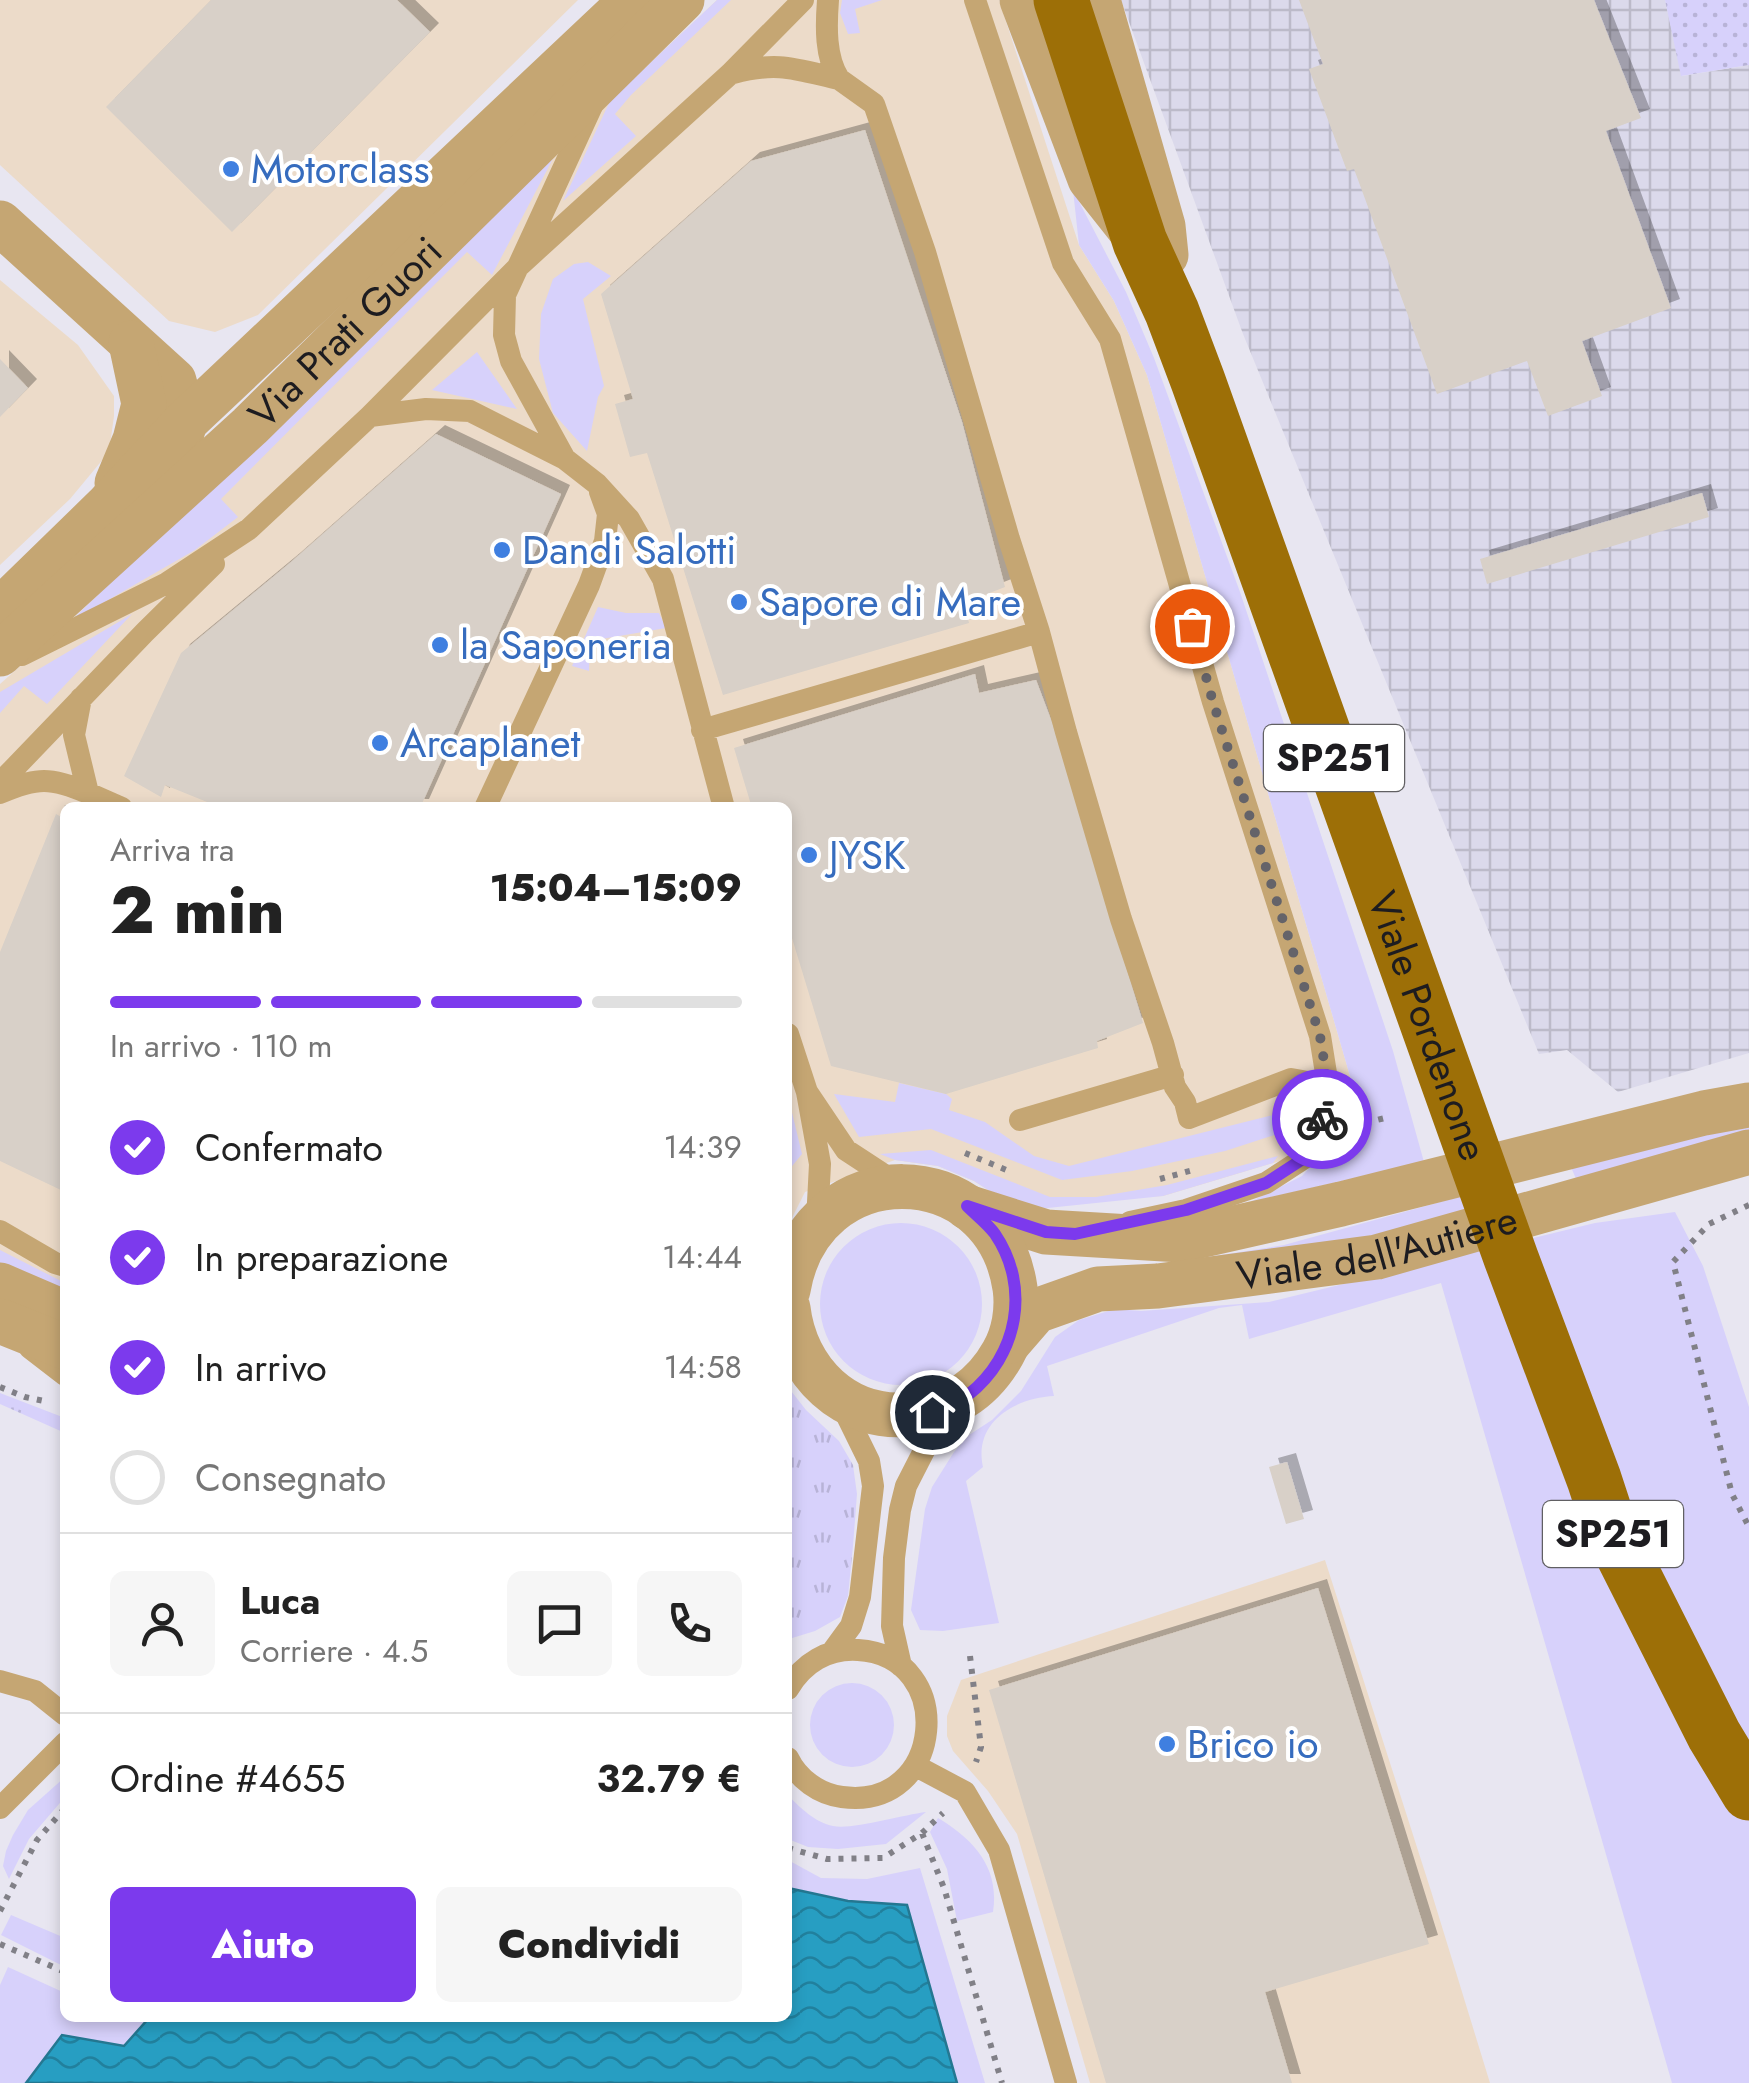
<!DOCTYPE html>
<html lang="it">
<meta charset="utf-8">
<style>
:root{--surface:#fff;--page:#f6f6f6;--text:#222;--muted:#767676;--line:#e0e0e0;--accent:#7c3aed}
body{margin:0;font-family:Jost,sans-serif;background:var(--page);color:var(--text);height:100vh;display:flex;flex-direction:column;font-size:38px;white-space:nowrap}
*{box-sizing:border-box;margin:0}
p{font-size:32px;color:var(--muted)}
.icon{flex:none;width:55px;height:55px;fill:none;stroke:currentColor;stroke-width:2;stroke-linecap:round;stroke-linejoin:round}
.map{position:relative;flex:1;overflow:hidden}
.side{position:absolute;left:60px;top:802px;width:732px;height:1220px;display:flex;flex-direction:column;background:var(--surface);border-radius:15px;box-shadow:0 5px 15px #0003}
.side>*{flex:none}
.pin{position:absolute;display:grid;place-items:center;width:85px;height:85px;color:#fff;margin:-42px;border:5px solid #fff;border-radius:50%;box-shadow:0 2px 10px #0007}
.courier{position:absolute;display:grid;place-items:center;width:100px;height:100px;margin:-50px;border:8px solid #7c3aed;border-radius:50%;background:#fff;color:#222;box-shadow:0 2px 12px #0007}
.head em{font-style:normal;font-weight:800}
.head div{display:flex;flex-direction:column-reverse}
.head{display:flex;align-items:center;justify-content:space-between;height:170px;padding:0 50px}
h1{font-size:65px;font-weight:800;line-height:75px}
.bar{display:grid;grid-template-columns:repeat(4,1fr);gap:15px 10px;align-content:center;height:120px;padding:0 50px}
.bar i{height:12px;border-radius:8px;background:var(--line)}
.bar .selected{background:var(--accent)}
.bar p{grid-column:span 4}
.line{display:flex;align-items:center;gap:25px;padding:0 50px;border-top:2px solid var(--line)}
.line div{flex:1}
.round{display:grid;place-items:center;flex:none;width:105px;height:105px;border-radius:15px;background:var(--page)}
ol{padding:0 50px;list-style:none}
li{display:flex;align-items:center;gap:30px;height:110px}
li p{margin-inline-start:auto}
li .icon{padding:10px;border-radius:50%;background:var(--accent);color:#fff;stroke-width:4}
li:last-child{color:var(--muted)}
li i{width:55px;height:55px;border:5px solid var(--line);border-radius:50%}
.button{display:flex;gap:20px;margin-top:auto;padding:20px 50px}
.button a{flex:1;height:115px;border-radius:15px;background:var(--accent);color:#fff;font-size:40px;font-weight:800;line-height:115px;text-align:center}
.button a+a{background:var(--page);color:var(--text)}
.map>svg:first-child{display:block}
.commercial{fill:#ecdbc9}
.industrial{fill:url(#industrial-grid)}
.grass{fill:#d7d1fb}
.park{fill:url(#park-tufts)}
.garden{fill:url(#garden-dots)}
.water{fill:url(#water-waves);stroke:#247791;stroke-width:2.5}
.building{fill:#d8d0c8;filter:url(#shadow)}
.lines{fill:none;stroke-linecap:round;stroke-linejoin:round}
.path{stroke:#818087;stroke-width:6;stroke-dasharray:5 8;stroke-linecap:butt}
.lane{stroke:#c5a673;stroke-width:22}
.street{stroke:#c5a673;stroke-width:45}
.primary{stroke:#9d6f07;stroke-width:55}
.done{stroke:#646369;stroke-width:10;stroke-dasharray:0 18}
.route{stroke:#7c3aed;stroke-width:12}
.shop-dot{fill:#3f7fe0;stroke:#fff;stroke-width:4}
.labels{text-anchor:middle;stroke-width:8;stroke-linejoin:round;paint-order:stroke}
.shield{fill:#fff;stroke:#616063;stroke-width:2.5}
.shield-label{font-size:38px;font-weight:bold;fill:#1d1c20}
.shop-label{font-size:40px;fill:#366cbe;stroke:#fff;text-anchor:start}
.street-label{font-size:40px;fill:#1d1c20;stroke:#fff}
</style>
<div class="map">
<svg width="1749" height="2083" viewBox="0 0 1749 2083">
<defs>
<pattern id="industrial-grid" width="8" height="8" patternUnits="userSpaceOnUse" patternTransform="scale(2.5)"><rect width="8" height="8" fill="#dbd9eb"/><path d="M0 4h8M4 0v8" fill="none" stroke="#bcbac9"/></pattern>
<pattern id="park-tufts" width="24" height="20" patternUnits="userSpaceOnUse" patternTransform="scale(2.5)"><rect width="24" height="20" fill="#d7d1fb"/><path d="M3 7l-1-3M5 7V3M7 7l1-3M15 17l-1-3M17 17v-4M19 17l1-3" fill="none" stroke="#b8b3d7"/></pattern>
<pattern id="garden-dots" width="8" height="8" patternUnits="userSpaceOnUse" patternTransform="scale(2.5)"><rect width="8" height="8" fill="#d7d1fb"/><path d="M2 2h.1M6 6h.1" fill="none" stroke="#b8b3d7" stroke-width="1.8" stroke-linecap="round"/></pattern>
<pattern id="water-waves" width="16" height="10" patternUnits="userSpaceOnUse" patternTransform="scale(2.5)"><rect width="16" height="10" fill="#279ec2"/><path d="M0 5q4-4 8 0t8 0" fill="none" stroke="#21809d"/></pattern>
<filter id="shadow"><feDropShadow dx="9" dy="-9" stdDeviation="0" flood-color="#0004"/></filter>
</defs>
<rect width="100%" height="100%" fill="#e8e6f1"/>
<path class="commercial" d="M0,0H578L258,315L215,332L169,321L0,165Z
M717,0H999L1079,245L1114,301L1147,375L1352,1083L1330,1146L1163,1196L1010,1204L974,1181L938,1166L895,1160L805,1192L788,1226V808H65V1297L0,1267V684L70,622L557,151Z
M0,280L78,345L114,396V416L109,452L70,499L0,565Z
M1325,1560L1431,1891L1490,2083H1090L1017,1834L988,1791L953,1751L947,1736V1716L961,1680Z"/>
<path class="industrial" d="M1121,0H1665L1682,76L1749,65V1053L1618,1092L1567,1050L1539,1054L1243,334Z"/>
<path class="grass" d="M717,0H731L631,95L615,114L636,136L563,201L610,101Z
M842,0H882L855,9L860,33L848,34L840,13Z
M557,151L492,275L467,252L221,499L238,517L195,550L70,622Z
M1073,190L1126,292L1154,358L1240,592L1393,1051L1424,1162L1250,1202L1302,1176L1330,1146L1352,1083L1147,375L1114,301L1079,245Z
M588,262L611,276L583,299L604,386L598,397L587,451L553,413L539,359L541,314L553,279L574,264Z
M477,352L517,409L432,390Z
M598,607L626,613H659L666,628L590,641L589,671L572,666Z
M132,614L47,704L24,686L0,713V692Z
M899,1083L946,1094L952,1099L949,1110L985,1122L1034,1156L1069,1166L1305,1107L1293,1129L1225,1151L1132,1171L1062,1180L931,1129L859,1137L834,1094L895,1102Z
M788,1096L802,1154L788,1171Z
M1749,1121V1132L1577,1181L1570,1165Z
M931,1150L1050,1197H1096L1167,1185L1278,1156L1273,1163L1163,1196L1038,1209L1010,1204L974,1181L938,1166L895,1160L880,1154Z
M1473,1193L1480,1208L1381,1239L1195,1259L1284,1245Z
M1675,1212L1703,1266L1749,1407V2083H1672L1441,1283L1249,1339L1242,1305L1219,1308L1047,1366L1054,1396C1015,1398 973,1422 983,1467L966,1481L999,1623L943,1631L920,1630L911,1610L925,1509L932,1487L954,1452L969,1435L992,1420L1021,1391L1055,1337L1079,1320L1115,1309L1141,1311L1269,1302L1595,1223Z
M820 1304a81 81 0 1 1 162 0a81 81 0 1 1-162 0Z
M0,1250L65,1283V1297L0,1267Z
M810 1725a42 42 0 1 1 84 0a42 42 0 1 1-84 0Z
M65,1777V1797L29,1839L9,1879L3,1866L6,1851L13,1835L28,1810Z
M788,1795C799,1807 816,1823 833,1826C852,1830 902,1815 926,1812L886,1844L838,1849L808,1847L788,1839Z
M938,1818C973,1839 1000,1867 993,1912L957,1921L947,1869L930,1832Z
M788,1860L821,1878L867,1879L920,1868L985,2083H957L907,1905L848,1901L788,1888Z
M11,1915L65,1938V1967L1,1935Z
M8,1967L65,1993V2018H149L124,2046L62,2035L26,2083H0V1985Z"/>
<path class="park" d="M788,1387L806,1410L839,1441L853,1465L857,1494L853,1546L848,1596L840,1617L815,1631L789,1639Z
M0,1393L65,1418V1433L0,1404Z"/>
<path class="garden" d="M1665,0H1749V65L1681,76Z"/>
<path class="water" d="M788,1888L848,1901L907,1905L957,2083H26L62,2035L124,2046L149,2018H788Z"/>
<path class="building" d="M211,0H397L430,32L232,232L106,107Z
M1299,0H1594L1641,118L1606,131L1671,308L1582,341L1602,396L1548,416L1527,361L1437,394L1354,169L1347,171L1309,69L1323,64Z
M865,130L962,422L1005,587L964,603L969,623L723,695L647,453L630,457L615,404L633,399L601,294L751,161Z
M0,359L28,388L0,417Z
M436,434L561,494L420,808H217V806L165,785L161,797L124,776L181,653L291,562Z
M1702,493L1709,517L1487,584L1480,559Z
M975,674L979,693L1036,680L1053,725L1143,1023L1097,1041L1098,1048L946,1094L831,1066L788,925V808H752L734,748Z
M56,814L65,819V1192L0,1161V952Z
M1287,1462L1304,1519L1286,1524L1269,1467Z
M1318,1588L1429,1944L1265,1992L1292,2083H1106L989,1690Z"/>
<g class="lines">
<path class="path" d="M1353,1126L1389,1117
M965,1153L1009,1171
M1160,1179L1197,1169
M1749,1205L1709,1224L1673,1262L1732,1494L1749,1527
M0,1387L25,1397L44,1401
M970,1656L981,1747L976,1762
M922,1833L943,1813
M788,1848L827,1859L883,1858L922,1833L944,1888L1002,2083
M0,1911L37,1840L65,1808
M0,1944L65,1972"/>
<path class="lane" d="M975,0L1063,263L1110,339L1213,702L1320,1036L1330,1098L1312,1153L1266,1183L1186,1210L1130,1222
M733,73C778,61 795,69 839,79C825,57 826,26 828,0
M839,79L874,104L925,252L1009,539L1039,632L1066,732L1121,919L1163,1043L1175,1087L1185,1102L1189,1118L1291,1079L1308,1082L1325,1112
M370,416L520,265L730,74L803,0
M565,459L511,361L504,335L505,295L592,106
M22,655L167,583L249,529L370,416L426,409L470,411L565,459L597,484L629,519L663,579L724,808
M702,730L1039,632
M0,783L145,632L214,564
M0,793C37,777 51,777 88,793L74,735L81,698
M88,793L122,808
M485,808L589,585L605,541L608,514L600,492
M788,1034L807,1092
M1020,1120L1173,1075
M817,1221L820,1164L807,1092L846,1150L898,1184
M0,1231L55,1263L65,1266
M30,1348L65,1375
M832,1652L851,1626L860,1597L873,1486L869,1461L841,1404
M901,1666L892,1626L894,1558L900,1510L906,1486L929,1441L933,1412
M0,1681L35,1691L65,1715
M788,1689C803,1663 828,1648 858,1650C958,1656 945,1811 842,1797C819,1794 798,1779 788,1758
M916,1766L965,1792L999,1850L1066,2083
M0,1808L65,1743"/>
<g class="street">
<path d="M1022,0L1090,179L1128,227"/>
<path d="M1098,0L1163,226L1166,255"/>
<path d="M0,223L174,381L185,422L178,447"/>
<path d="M117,483L135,440L144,404L131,343"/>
<path d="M0,610L106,507L185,422L632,0"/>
<path id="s1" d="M0,654L250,426L682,0"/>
<path d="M967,1207L1046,1232L1181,1240L1341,1204L1704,1113L1749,1105"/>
<path d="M0,1285L65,1313"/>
<path d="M788,1290C811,1151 995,1154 1015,1288C1018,1310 1014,1334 1003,1353C983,1389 952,1409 912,1414C845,1422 795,1371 788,1308"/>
<path d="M0,1321L65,1347"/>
<path id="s2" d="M1010,1341L1036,1311L1098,1289L1158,1286L1377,1257L1749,1152"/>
</g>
<path class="primary" id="s3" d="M1061,0L1140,242L1172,312L1198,381L1511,1258L1594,1479L1611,1531L1714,1735L1749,1793"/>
</g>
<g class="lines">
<path class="done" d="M1192,626L1213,702L1320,1036L1330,1098L1322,1119"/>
<path class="route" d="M932,1412C944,1406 958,1402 968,1395C1018,1356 1031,1287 995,1234C988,1224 976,1215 967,1206L1046,1232L1075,1234L1186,1210L1266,1183L1312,1153L1322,1119"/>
</g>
<g class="shop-dot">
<circle cx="231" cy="169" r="10"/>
<circle cx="502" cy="550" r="10"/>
<circle cx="739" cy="602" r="10"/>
<circle cx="440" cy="645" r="10"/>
<circle cx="380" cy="743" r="10"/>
<circle cx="809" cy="855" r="10"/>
<circle cx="1167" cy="1744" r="10"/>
</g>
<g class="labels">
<g class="shield">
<rect x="1264" y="725" width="140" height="66" rx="8"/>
<rect x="1543" y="1501" width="140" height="66" rx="8"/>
</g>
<g class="shield-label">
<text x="1334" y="771">SP251</text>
<text x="1613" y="1547">SP251</text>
</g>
<g class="shop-label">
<text x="251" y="183">Motorclass</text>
<text x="522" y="564">Dandi Salotti</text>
<text x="759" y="616">Sapore di Mare</text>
<text x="460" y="659">la Saponeria</text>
<text x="400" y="757">Arcaplanet</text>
<text x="829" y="869">JYSK</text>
<text x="1187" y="1758">Brico io</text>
</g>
<g class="street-label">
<text dy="14" stroke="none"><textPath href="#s1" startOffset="472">Via Prati Guori</textPath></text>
<text dy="14" stroke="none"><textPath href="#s3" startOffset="1090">Viale Pordenone</textPath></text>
<text dy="14" stroke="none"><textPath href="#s2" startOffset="388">Viale dell'Autiere</textPath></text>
</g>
</g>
</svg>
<div class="pin" style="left:1192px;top:626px;background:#ea580c"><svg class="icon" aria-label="bag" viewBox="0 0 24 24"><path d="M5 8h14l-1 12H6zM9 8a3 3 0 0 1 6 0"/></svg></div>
<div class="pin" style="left:932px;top:1412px;background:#1f2937"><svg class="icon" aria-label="home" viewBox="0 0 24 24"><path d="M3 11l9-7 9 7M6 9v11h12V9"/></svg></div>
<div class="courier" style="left:1322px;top:1119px"><svg class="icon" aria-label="bike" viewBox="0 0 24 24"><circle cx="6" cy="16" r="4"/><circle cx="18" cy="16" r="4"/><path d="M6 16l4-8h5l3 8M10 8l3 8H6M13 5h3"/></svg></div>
<section class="side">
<div class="head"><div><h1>2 min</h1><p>Arriva tra</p></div><em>15:04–15:09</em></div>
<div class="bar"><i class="selected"></i><i class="selected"></i><i class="selected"></i><i></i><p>In arrivo · 110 m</p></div>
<ol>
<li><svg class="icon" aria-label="check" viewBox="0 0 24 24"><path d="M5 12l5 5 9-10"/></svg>Confermato<p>14:39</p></li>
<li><svg class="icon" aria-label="check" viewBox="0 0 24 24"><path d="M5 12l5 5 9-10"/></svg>In preparazione<p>14:44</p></li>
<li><svg class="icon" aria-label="check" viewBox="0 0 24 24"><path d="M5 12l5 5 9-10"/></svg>In arrivo<p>14:58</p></li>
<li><i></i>Consegnato</li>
</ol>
<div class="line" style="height:180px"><a class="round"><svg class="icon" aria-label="person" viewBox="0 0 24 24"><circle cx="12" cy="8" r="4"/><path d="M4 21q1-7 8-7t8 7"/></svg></a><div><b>Luca</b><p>Corriere · 4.5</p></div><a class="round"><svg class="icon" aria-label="chat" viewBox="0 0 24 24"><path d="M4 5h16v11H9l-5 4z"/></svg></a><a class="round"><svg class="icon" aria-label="phone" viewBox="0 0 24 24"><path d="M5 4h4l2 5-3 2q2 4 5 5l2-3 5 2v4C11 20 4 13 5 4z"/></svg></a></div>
<div class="line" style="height:130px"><div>Ordine #4655</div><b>32.79 €</b></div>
<div class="button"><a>Aiuto</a><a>Condividi</a></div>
</section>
</div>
